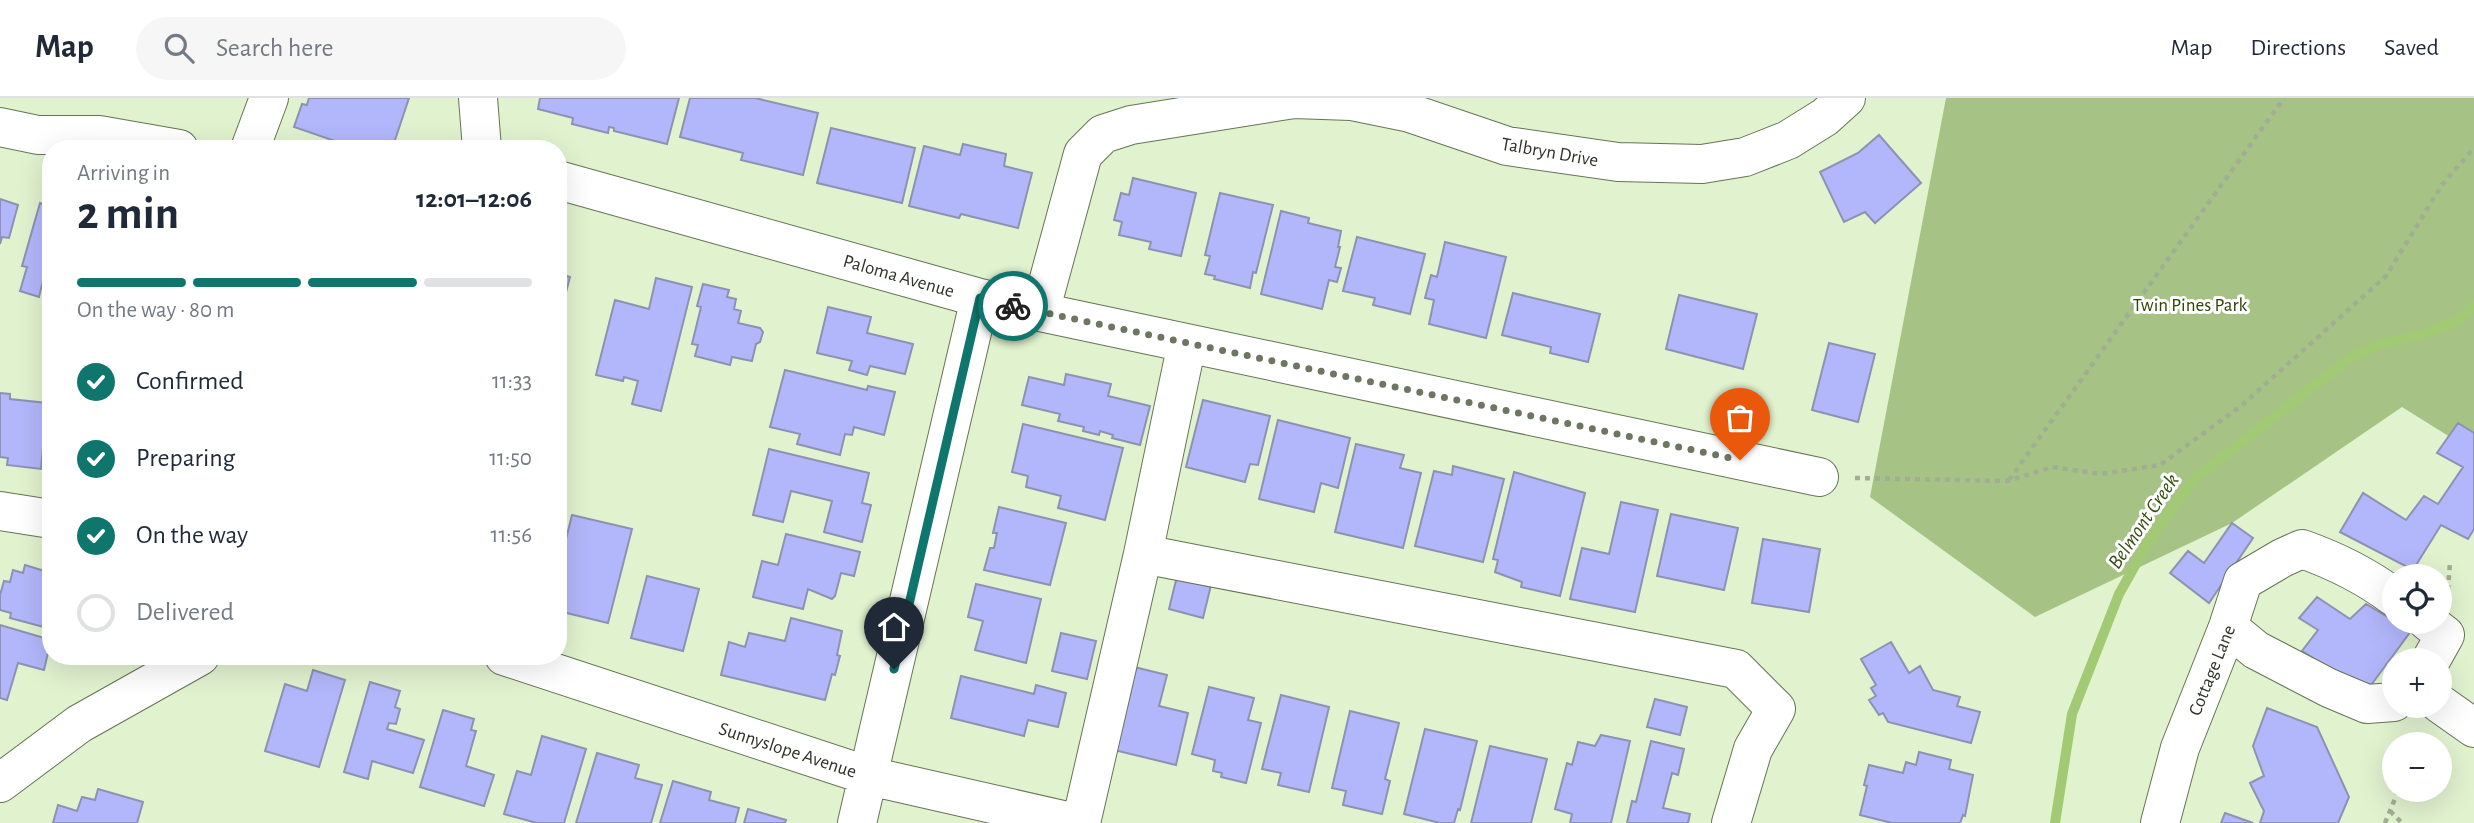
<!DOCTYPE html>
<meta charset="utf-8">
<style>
:root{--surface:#fff;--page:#f6f6f7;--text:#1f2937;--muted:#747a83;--line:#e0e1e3;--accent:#0f766e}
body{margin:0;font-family:"Alegreya Sans",sans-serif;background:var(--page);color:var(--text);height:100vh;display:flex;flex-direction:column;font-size:26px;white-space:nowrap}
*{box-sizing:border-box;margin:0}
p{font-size:23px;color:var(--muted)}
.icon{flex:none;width:38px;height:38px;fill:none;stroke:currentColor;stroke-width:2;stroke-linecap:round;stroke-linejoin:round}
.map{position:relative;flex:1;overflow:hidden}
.drawer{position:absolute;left:42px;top:42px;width:525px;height:525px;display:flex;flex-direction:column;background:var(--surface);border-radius:28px;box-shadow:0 7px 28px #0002}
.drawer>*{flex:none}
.fabs{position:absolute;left:2382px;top:466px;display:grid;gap:14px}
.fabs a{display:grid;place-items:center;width:70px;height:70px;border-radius:50%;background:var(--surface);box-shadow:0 7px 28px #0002;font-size:35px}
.pin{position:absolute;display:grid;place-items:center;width:60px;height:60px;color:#fff;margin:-72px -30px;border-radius:50% 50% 50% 0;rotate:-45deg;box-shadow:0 0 7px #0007}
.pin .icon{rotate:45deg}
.courier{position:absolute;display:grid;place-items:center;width:70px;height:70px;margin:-35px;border:5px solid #0f766e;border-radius:50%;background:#fff;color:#222;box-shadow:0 2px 9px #0007}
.head em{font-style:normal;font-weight:600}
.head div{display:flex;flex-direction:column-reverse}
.head{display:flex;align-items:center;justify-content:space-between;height:119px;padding:0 35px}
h1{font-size:46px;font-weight:600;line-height:52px}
.bar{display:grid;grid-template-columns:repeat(4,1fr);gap:10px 7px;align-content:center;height:84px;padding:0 35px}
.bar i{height:9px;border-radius:5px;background:var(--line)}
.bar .current{background:var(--accent)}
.bar p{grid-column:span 4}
ol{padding:0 35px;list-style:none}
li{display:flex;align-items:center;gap:21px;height:77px}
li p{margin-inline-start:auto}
li .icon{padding:7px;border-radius:50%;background:var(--accent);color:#fff;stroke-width:4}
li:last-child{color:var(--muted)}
li i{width:38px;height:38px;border:4px solid var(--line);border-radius:50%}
header{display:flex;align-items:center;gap:42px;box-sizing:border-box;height:98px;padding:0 35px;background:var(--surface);border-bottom:2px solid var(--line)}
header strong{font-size:33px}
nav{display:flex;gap:38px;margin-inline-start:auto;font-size:24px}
.search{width:490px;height:63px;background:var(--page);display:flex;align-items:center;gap:18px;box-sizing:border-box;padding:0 24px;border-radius:38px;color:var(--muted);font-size:26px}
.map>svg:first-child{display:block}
.green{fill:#a6c385}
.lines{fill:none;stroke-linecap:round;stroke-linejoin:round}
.stream{stroke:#a2c973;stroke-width:10}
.building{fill:#b2b7fb;stroke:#8e91b2;stroke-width:2}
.minor-casing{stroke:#667456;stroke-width:40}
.path{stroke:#a1ae93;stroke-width:4.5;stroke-dasharray:5 5;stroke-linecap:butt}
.minor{stroke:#fff;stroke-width:38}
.done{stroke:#6c7661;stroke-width:7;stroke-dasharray:0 12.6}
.route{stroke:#0f766e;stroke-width:9}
.labels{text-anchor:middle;stroke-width:6;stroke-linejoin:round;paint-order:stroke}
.street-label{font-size:19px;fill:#2d3326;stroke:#fff}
.park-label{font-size:19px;fill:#2d4404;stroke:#fff}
.water-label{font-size:21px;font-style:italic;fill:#364e11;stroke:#fff}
</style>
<header>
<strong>Map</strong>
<div class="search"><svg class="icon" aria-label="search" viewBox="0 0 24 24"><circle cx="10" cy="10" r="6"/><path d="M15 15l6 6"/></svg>Search here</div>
<nav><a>Map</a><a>Directions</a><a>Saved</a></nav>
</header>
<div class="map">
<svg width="2474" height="725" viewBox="0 0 2474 725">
<rect width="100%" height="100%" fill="#e1f2cf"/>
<path class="green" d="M1946,0H2474V354L2402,309L2232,425L2035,519L1870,399Z"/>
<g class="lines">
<path class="stream" d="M2055,725L2072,616L2119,496L2150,441L2195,380L2354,257L2384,245L2423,236L2457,223L2474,208"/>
</g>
<path class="building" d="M309,0H409L392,51H358L294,29L302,6L307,7Z
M540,0H679L667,46L614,33V30L609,29L608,35L572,26L573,20L538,11Z
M690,0H755L818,15L803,77L741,62L743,55L680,39Z
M831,30L915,50L902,105L817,85Z
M1879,37L1921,85L1875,125L1865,114L1844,124L1820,74L1858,55Z
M963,46L1006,56L1004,68L1032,75L1018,130L961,116L959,120L909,108L924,48L960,57Z
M1133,80L1196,95L1181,158L1149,151L1151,144L1119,137L1122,124L1114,122L1121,95L1129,97Z
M1220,95L1273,107L1256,175L1253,174L1250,190L1214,181L1215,178L1205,176L1210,158L1205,157Z
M0,101L18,107L9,140L2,139L0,146Z
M40,105L51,108V177L48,185L43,183L39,199L20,193L27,169L22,168Z
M1281,113L1309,120L1308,125L1341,133L1338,149H1340L1335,169L1341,170L1337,184L1329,182L1322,211L1261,196Z
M1357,139L1425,156L1410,216L1373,207L1375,200L1343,193Z
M1445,144L1506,159L1486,240L1429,226L1434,202L1425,200L1431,177L1437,179Z
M558,149L566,151L560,176L570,179L563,206L558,204Z
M656,180L692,189L661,313L632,306L638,283L624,279L623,283L596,277L615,202L649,211Z
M703,186L729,192L727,199L736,201L734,211L741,213L738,225L760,230L763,234L760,244L756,246L752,263L732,259L730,267L695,258L698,247L692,246L701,209L697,208Z
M1513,195L1600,216L1588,264L1550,255L1551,249L1502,237Z
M1679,197L1757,216L1743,271L1666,251Z
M828,209L871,219L867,235L913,246L905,276L870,268L867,277L849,272L852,263L817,255Z
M1829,245L1875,256L1858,324L1812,312Z
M785,272L867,292L868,288L895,294L884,337L854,329L852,337L845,336L840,357L797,346L800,336L770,329Z
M1066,276L1111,286L1108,298L1150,308L1140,347L1112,340L1113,337L1100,333L1099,337L1083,333L1084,329L1058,323L1060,316L1022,307L1029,279L1064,287Z
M0,295L10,296V301L47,305L41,371L7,367L8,360L0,359Z
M1203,302L1270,318L1258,367L1250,366L1245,384L1186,369Z
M1278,322L1350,340L1338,390L1321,385L1314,414L1259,401Z
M2458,325L2474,335V431L2468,441L2441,427L2413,472L2340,434L2363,395L2406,422L2424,398L2438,406L2463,369L2437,355Z
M1023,326L1123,350L1105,422L1058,410L1061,398L1026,389L1028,378L1012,374Z
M1356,346L1404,357L1400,370L1421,375L1403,450L1335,434Z
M769,351L869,375L862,405L871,407L862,444L824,434L832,403L791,393L783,424L753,417Z
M1453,368L1504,381L1483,464L1415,448L1434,373L1452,377Z
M1514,374L1585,395L1560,498L1521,489L1522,484L1495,474L1498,462L1493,461Z
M1621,404L1658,412L1635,514L1570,501L1582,450L1609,456Z
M999,409L1066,425L1050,487L984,472L990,450H994L997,435H993Z
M1671,416L1738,430L1724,492L1657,478Z
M572,417L632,431L608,525L558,513V473Z
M2232,425L2253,440L2209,505L2170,475L2188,453L2204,465Z
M786,436L860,454L854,478L841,475L835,498L832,501L808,491L803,511L753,499L762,463L778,467Z
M1763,441L1820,451L1809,514L1752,505Z
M25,467L51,475V531L10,520L11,515L0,512V497L4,483L10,484L13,472L23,475Z
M1178,474L1212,483L1203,520L1169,511Z
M647,478L699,491L683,553L631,540Z
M976,486L1041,501L1026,565L975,552L983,523L968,519Z
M2317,499L2350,521L2366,506L2411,533L2366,594L2302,553L2318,532L2299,520Z
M791,520L842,533L837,557L840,558L835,577L832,576L825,602L721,577L729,544L745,549L749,535L785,543Z
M0,527L51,542L44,572L18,565L7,602L0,600Z
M1061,535L1096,543L1087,581L1052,573Z
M1891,544L1909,575L1920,568L1933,592L1960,599L1957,608L1980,614L1971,645L1888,624L1883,615L1879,617L1869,602L1876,598L1871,590L1876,587L1861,561Z
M1130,568L1167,577L1159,608L1188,615L1176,667L1110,651Z
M313,572L345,582L319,669L265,653L285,586L307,593Z
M961,578L1034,596L1036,587L1066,595L1058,629L1028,622L1024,638L951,620Z
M370,584L400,593L395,609L400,611L396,626L389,625L387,631L424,642L413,675L372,663L368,681L344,674Z
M1209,589L1254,600L1248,622L1261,625L1246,685L1221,679L1222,675L1213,673L1215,662L1192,656Z
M1281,597L1329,609L1309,694L1278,687L1281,675L1262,671Z
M1655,601L1687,609L1680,637L1647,629Z
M2267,610L2317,629L2349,699L2338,725H2260L2264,713L2250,685L2264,678L2253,648Z
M443,612L474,621L471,632L476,633L466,668L494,677L484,708L420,689Z
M1350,613L1399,625L1385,681L1390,683L1382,716L1343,707L1346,693L1332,690Z
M1425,631L1477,643L1460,712L1458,711L1454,725H1440L1404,716Z
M1601,637L1630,643L1611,725H1570L1572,716L1555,711L1567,665L1572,667L1578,644L1595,648Z
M542,638L586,651L564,725H537L504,716L517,673L531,677Z
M1651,643L1684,651L1678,677L1672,675L1663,710L1690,716L1688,725H1627L1632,703L1636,704Z
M1490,648L1547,661L1531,725H1471Z
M1919,654L1951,662L1949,671L1973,677L1965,718L1963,717L1960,725H1892L1860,717L1867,688L1864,687L1869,667L1903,675L1906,664L1916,667Z
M597,655L639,667L635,680L662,687L651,725H576Z
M673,683L711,694L709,702L739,710L735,725H660Z
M98,691L143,704L137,725H53L58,707L77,713L82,699L95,702Z
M748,711L786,722L785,725H744Z
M2225,715L2253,725H2221Z"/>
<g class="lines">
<defs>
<path id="minor" d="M478,0L482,51
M0,29L38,37H99L179,51
M250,51L269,0
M558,82L980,200L1040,214L1819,379
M1040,214L1083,56L1103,36L1131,27L1294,1L1351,3L1410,15L1507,48L1618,64L1702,66L1745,59L1788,42L1825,19L1846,0
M1187,245L1143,456L1736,571L1776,611L1753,651L1731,725
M0,413L51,421
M2427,523L2445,537L2431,562
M2228,529L2256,552L2329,590L2367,606L2394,604
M504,558L869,678L1076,725
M2440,606L2474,630
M0,685L79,626L200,558
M857,725L980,200
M1081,725L1143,456
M2160,725L2180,650L2228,529L2243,483L2282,460L2302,451C2336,463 2366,478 2394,499"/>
</defs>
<use href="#minor" class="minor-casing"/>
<path class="path" d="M1855,380L2008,383L2052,369L2101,376L2160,367L2241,308L2386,178L2442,87L2474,50
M2009,382L2284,0
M2448,492L2450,464
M2405,646V636
M2390,713L2402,725
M2385,725L2399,691"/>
<use href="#minor" class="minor"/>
</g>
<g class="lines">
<path class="done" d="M1013,208L1740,362"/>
<path class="route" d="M894,571L980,200L1013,208"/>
</g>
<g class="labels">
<g class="street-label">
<text transform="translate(1550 53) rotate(10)" y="7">Talbryn Drive</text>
<text transform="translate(899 177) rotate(16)" y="7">Paloma Avenue</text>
<text transform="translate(2211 572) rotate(-68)" y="7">Cottage Lane</text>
<text transform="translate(788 651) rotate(18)" y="7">Sunnyslope Avenue</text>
</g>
<g class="park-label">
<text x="2190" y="213">Twin Pines Park</text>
</g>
<g class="water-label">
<text transform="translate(2143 423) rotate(-56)" y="7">Belmont Creek</text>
</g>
</g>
</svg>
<div class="fabs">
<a><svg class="icon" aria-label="locate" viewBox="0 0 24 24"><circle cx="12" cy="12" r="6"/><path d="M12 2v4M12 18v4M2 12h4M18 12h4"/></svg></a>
<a>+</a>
<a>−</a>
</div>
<div class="pin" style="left:1740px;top:362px;background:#ea580c"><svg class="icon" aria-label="bag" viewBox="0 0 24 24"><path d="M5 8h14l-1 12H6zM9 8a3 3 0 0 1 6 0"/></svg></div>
<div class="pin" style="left:894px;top:571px;background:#1f2937"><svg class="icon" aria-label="home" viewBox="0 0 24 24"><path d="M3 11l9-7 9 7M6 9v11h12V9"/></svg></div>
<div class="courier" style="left:1013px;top:208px"><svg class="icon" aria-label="bike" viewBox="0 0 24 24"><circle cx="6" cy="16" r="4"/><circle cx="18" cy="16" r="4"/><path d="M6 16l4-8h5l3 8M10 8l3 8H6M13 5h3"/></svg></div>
<section class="drawer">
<div class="head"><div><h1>2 min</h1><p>Arriving in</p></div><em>12:01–12:06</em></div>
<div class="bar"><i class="current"></i><i class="current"></i><i class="current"></i><i></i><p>On the way · 80 m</p></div>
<ol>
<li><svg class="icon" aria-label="check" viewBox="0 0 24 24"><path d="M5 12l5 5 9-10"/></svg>Confirmed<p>11:33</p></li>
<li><svg class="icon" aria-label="check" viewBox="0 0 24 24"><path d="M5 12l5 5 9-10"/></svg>Preparing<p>11:50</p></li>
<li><svg class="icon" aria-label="check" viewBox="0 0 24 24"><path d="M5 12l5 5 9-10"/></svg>On the way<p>11:56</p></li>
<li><i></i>Delivered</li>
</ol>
</section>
</div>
